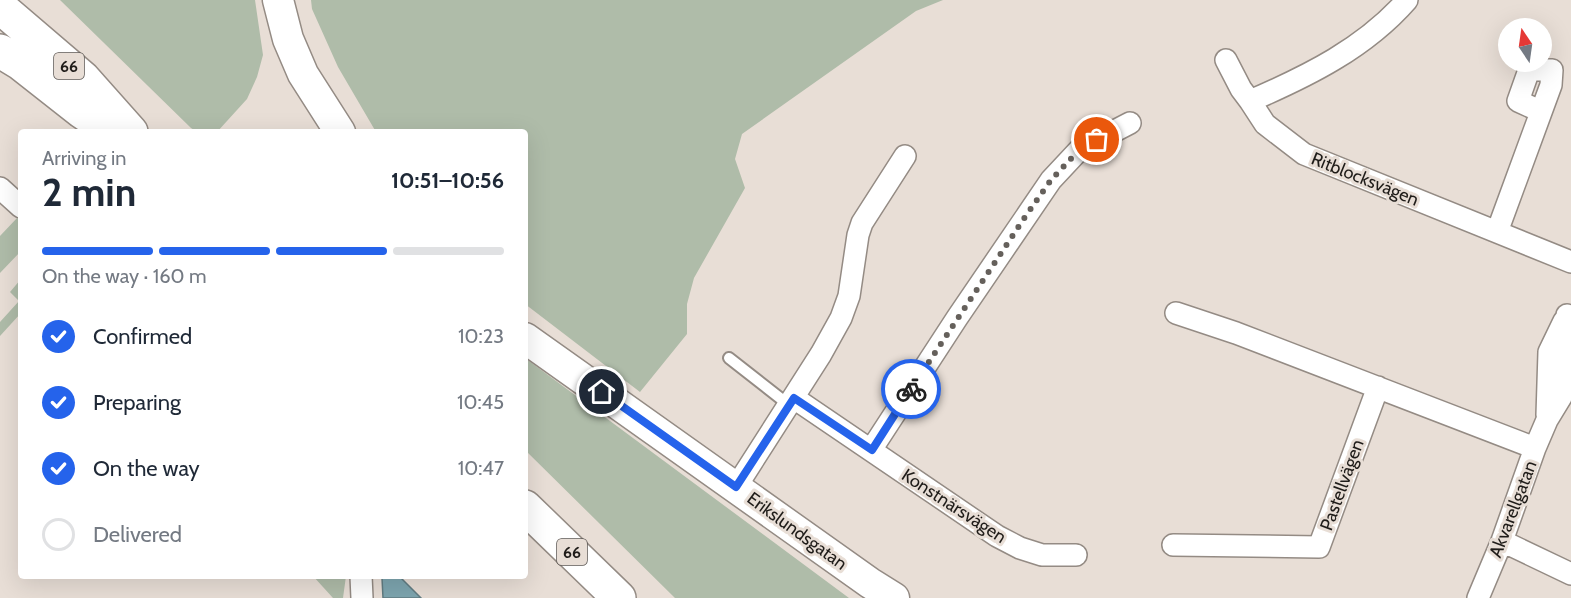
<!DOCTYPE html>
<meta charset="utf-8">
<style>
:root{--surface:#fff;--page:#f2f2f3;--text:#1f2937;--muted:#747a83;--line:#e0e1e3;--accent:#2563eb}
body{margin:0;font-family:Cabin,sans-serif;background:var(--page);color:var(--text);height:100vh;display:flex;flex-direction:column;font-size:22px;white-space:nowrap}
*{box-sizing:border-box;margin:0}
p{font-size:20px;color:var(--muted)}
.icon{flex:none;width:33px;height:33px;fill:none;stroke:currentColor;stroke-width:2;stroke-linecap:round;stroke-linejoin:round}
.map{position:relative;flex:1;overflow:hidden}
.details{position:absolute;left:18px;top:129px;width:510px;height:450px;display:flex;flex-direction:column;background:var(--surface);border-radius:6px;box-shadow:0 6px 24px #0002}
.details>*{flex:none}
.needle{width:39px;rotate:347deg}
.controls{position:absolute;left:1498px;top:18px;display:grid;gap:12px}
.controls a{display:grid;place-items:center;width:54px;height:54px;border-radius:50%;background:var(--surface);box-shadow:0 6px 24px #0002;font-size:30px}
.pin{position:absolute;display:grid;place-items:center;width:51px;height:51px;color:#fff;margin:-26px;border:3px solid #fff;border-radius:50%;box-shadow:0 2px 6px #0007}
.courier{position:absolute;display:grid;place-items:center;width:60px;height:60px;margin:-30px;border:4px solid #2563eb;border-radius:50%;background:#fff;color:#222;box-shadow:0 2px 8px #0007}
.overview em{font-style:normal;font-weight:700}
.overview div{display:flex;flex-direction:column-reverse}
.overview{display:flex;align-items:center;justify-content:space-between;height:102px;padding:0 24px}
h1{font-size:39px;font-weight:700;line-height:45px}
.bar{display:grid;grid-template-columns:repeat(4,1fr);gap:9px 6px;align-content:center;height:72px;padding:0 24px}
.bar i{height:8px;border-radius:4px;background:var(--line)}
.bar .selected{background:var(--accent)}
.bar p{grid-column:span 4}
ol{padding:0 24px;list-style:none}
li{display:flex;align-items:center;gap:18px;height:66px}
li p{margin-inline-start:auto}
li .icon{padding:6px;border-radius:50%;background:var(--accent);color:#fff;stroke-width:4}
li:last-child{color:var(--muted)}
li i{width:33px;height:33px;border:3px solid var(--line);border-radius:50%}
.map>svg:first-child{display:block}
.green{fill:#afbca9}
.water{fill:#7da5af;stroke:#617c82;stroke-width:1.5}
.lines{fill:none;stroke-linecap:round;stroke-linejoin:round}
.lane-casing{stroke:#948b84;stroke-width:14}
.street-casing{stroke:#948b84;stroke-width:24}
.secondary-casing{stroke:#948b84;stroke-width:33}
.primary-casing{stroke:#948b84;stroke-width:36}
.lane{stroke:#fff;stroke-width:10}
.street{stroke:#fff;stroke-width:21}
.secondary{stroke:#fff;stroke-width:30}
.primary{stroke:#fff;stroke-width:33}
.done{stroke:#65605b;stroke-width:6;stroke-dasharray:0 10.8}
.route{stroke:#2563eb;stroke-width:8}
.labels{text-anchor:middle;stroke-width:6;stroke-linejoin:round;paint-order:stroke}
.shield{fill:#e8ded6;stroke:#5b5652;stroke-width:1.5}
.shield-label{font-size:16px;font-weight:bold;fill:#1f1c19}
.street-label{font-size:18px;fill:#1f1c19;stroke:#e8ded6}
</style>
<div class="map">
<svg width="1571" height="598" viewBox="0 0 1571 598">
<rect width="100%" height="100%" fill="#e8ded6"/>
<path class="green" d="M60,0H255L263,55L257,77L247,99L217,132H197L191,128Z
M311,0H943L916,11L742,134L735,159L745,188L694,278L687,304V334L640,392L525,304V132H376L338,67L312,9Z
M17,218L21,220V251L0,273V236Z
M21,279V313L0,336V322L19,301L10,292Z
M525,358L849,598H675L525,450Z
M313,576H346L343,598H333Z"/>
<path class="water" d="M382,578H401L421,598H383Z"/>
<g class="lines">
<defs>
<path id="lane" d="M729,358L789,405"/>
<path id="street" d="M1407,0C1365,48 1308,76 1250,101L1265,124L1304,154L1571,262
M1226,60L1241,89L1250,101
M0,188L21,207
M1497,232L1551,85L1552,70H1529L1518,101L1540,111
M1176,313L1236,333L1535,448
M794,398L997,536L1020,548L1042,555H1076
M1547,415L1549,352L1564,321
M871,450L957,318L1051,180L1080,149L1130,123
M736,487L821,354L841,318L849,296L858,235L862,223L905,156
M1502,541L1571,574
M1173,545L1319,547L1378,387
M361,576L362,598
M1478,598L1502,541L1535,448L1547,420L1561,397L1566,371L1567,315"/>
<path id="secondary" d="M278,0L288,39L303,74L340,132
M525,338L870,583L894,598"/>
<path id="primary" d="M0,7L83,78L131,132
M0,51L20,63L81,111L112,132
M525,507L619,598"/>
</defs>
<use href="#lane" class="lane-casing"/>
<use href="#street" class="street-casing"/>
<use href="#secondary" class="secondary-casing"/>
<use href="#primary" class="primary-casing"/>
<use href="#lane" class="lane"/>
<use href="#street" class="street"/>
<use href="#secondary" class="secondary"/>
<use href="#primary" class="primary"/>
</g>
<g class="lines">
<path class="done" d="M911,389L1025,217L1051,180L1080,149L1097,140"/>
<path class="route" d="M602,392L736,487L794,398L872,450L911,389"/>
</g>
<g class="labels">
<g class="shield">
<rect x="54" y="53" width="30" height="26" rx="4.5"/>
<rect x="557" y="539" width="30" height="26" rx="4.5"/>
</g>
<g class="shield-label">
<text x="69" y="72">66</text>
<text x="572" y="558">66</text>
</g>
<g class="street-label">
<text transform="translate(1365 179) rotate(22)" y="6">Ritblocksvägen</text>
<text transform="translate(1342 485) rotate(-70)" y="6">Pastellvägen</text>
<text transform="translate(954 506) rotate(33)" y="6">Konstnärsvägen</text>
<text transform="translate(1513 509) rotate(-69)" y="6">Akvarellgatan</text>
<text transform="translate(797 531) rotate(36)" y="6">Erikslundsgatan</text>
</g>
</g>
</svg>
<div class="controls">
<a><svg class="needle" viewBox="-14 -14 28 28"><path d="M0-13l5 13h-10z" fill="#e53935"/><path d="M0 13l5-13h-10z" fill="#747a83"/></svg></a>
</div>
<div class="pin" style="left:1097px;top:140px;background:#ea580c"><svg class="icon" aria-label="bag" viewBox="0 0 24 24"><path d="M5 8h14l-1 12H6zM9 8a3 3 0 0 1 6 0"/></svg></div>
<div class="pin" style="left:602px;top:392px;background:#1f2937"><svg class="icon" aria-label="home" viewBox="0 0 24 24"><path d="M3 11l9-7 9 7M6 9v11h12V9"/></svg></div>
<div class="courier" style="left:911px;top:389px"><svg class="icon" aria-label="bike" viewBox="0 0 24 24"><circle cx="6" cy="16" r="4"/><circle cx="18" cy="16" r="4"/><path d="M6 16l4-8h5l3 8M10 8l3 8H6M13 5h3"/></svg></div>
<section class="details">
<div class="overview"><div><h1>2 min</h1><p>Arriving in</p></div><em>10:51–10:56</em></div>
<div class="bar"><i class="selected"></i><i class="selected"></i><i class="selected"></i><i></i><p>On the way · 160 m</p></div>
<ol>
<li><svg class="icon" aria-label="check" viewBox="0 0 24 24"><path d="M5 12l5 5 9-10"/></svg>Confirmed<p>10:23</p></li>
<li><svg class="icon" aria-label="check" viewBox="0 0 24 24"><path d="M5 12l5 5 9-10"/></svg>Preparing<p>10:45</p></li>
<li><svg class="icon" aria-label="check" viewBox="0 0 24 24"><path d="M5 12l5 5 9-10"/></svg>On the way<p>10:47</p></li>
<li><i></i>Delivered</li>
</ol>
</section>
</div>
